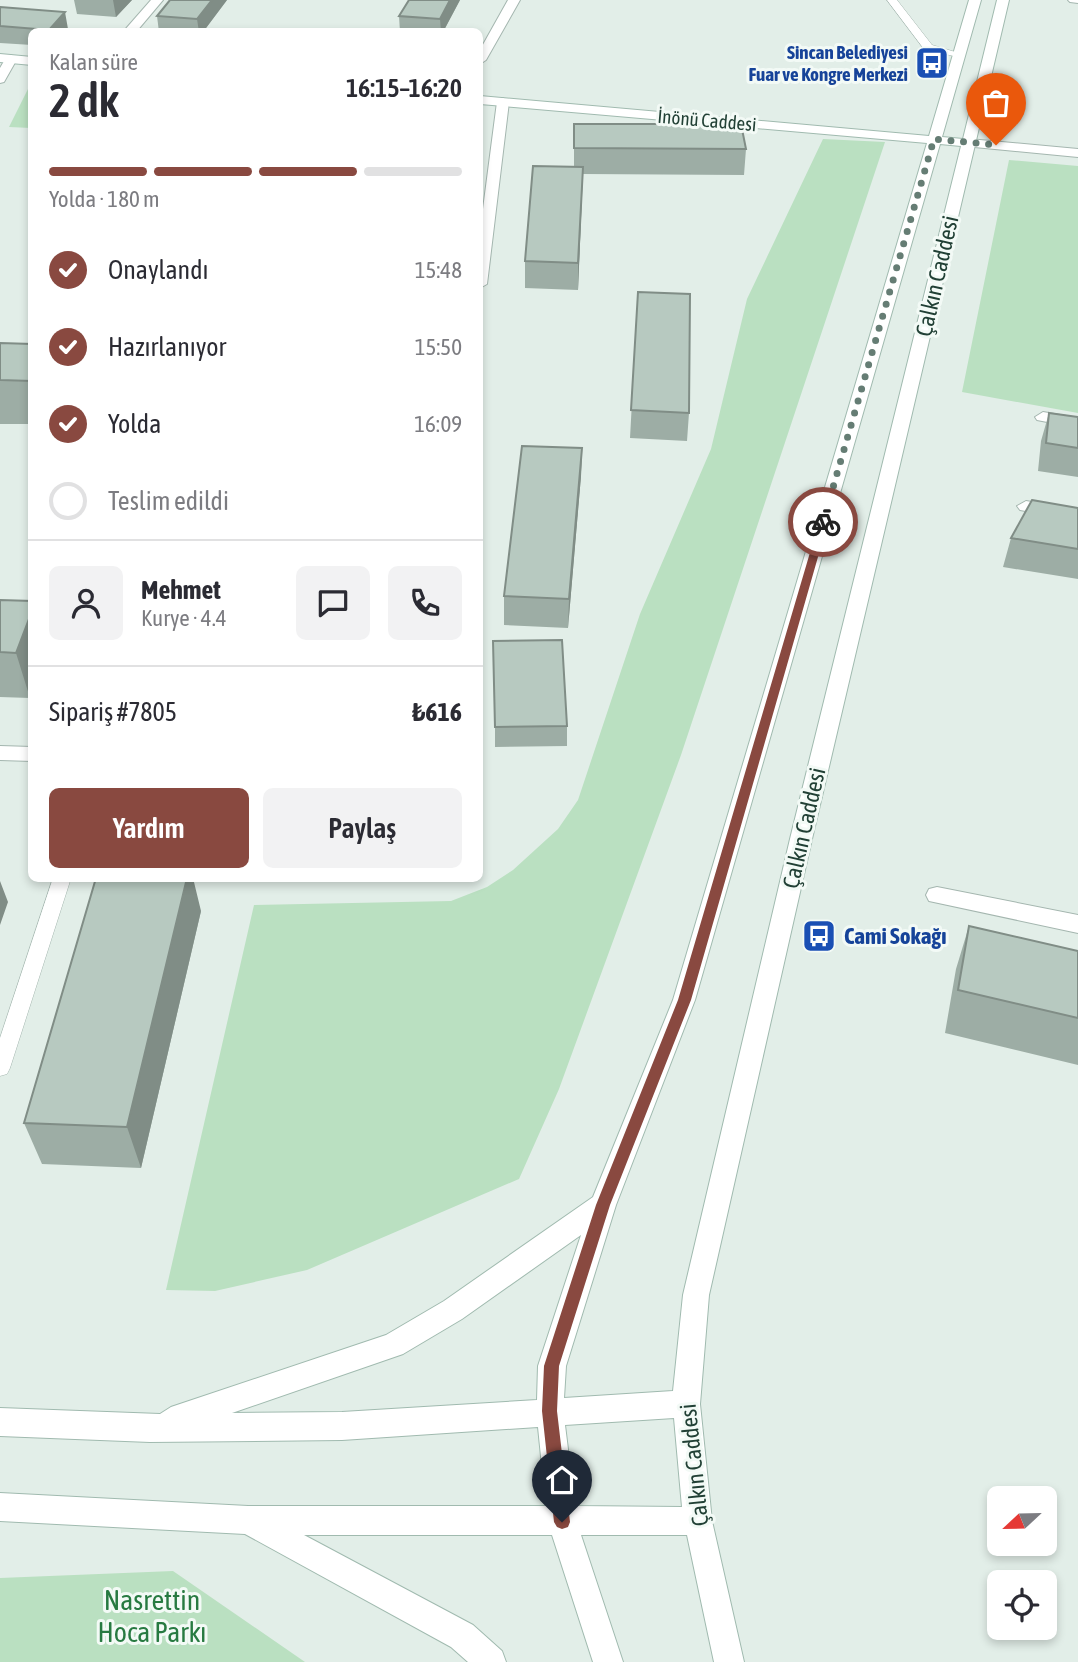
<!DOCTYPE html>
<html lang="tr">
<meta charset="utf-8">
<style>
:root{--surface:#fff;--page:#f2f2f3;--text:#2b2b33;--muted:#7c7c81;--line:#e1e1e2;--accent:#894940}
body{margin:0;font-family:"Asap Condensed",sans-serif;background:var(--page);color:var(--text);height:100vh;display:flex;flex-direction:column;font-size:26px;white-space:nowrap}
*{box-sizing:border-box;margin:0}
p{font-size:23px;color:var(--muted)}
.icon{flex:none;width:38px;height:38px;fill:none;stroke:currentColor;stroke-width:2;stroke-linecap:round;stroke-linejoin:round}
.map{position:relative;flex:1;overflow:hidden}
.details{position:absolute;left:28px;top:28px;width:455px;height:854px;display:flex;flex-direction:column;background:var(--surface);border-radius:10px;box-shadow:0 4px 10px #0003}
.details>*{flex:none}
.needle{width:46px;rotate:248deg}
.buttons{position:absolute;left:987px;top:1486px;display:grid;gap:14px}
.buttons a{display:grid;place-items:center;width:70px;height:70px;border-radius:10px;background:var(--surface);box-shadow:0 4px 10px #0003;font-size:35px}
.pin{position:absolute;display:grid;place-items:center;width:60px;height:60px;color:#fff;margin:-72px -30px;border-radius:50% 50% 50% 0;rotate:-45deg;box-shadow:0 0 7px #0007}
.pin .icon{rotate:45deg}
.courier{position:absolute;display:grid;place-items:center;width:70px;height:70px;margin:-35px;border:5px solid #894940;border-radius:50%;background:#fff;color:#222;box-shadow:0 2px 9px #0007}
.headline em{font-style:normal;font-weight:600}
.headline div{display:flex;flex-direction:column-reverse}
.headline{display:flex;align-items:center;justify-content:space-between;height:119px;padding:0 21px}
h1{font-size:46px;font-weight:600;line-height:52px}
.bar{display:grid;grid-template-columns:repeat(4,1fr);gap:10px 7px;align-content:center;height:84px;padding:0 21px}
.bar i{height:9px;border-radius:5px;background:var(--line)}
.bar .on{background:var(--accent)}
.bar p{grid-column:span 4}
.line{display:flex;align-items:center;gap:18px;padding:0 21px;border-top:2px solid var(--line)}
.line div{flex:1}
.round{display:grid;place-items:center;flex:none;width:74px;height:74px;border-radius:10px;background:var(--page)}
ol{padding:0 21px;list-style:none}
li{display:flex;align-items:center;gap:21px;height:77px}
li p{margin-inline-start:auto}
li .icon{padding:7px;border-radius:50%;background:var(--accent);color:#fff;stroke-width:4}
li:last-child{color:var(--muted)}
li i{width:38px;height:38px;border:4px solid var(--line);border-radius:50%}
.primary-button{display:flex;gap:14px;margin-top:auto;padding:14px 21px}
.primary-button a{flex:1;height:80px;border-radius:10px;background:var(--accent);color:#fff;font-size:28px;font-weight:600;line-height:80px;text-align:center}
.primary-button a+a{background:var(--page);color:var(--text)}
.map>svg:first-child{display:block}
.green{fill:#bae0c1}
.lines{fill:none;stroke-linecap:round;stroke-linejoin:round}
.lane-casing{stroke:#a4b6af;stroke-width:1}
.street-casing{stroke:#a4b6af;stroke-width:2}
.secondary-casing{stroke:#a0baaf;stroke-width:2}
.lane{fill:#fff;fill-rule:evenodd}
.street{fill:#fff;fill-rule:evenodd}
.secondary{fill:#fff;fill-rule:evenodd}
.wall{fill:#9dada5}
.shaded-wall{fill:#808d86}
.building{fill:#b7c9c0;stroke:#808d86;stroke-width:2}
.route{fill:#894940}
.done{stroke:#657d74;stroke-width:7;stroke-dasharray:0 12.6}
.labels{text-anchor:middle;stroke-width:6;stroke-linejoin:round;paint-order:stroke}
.far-transit-label{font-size:19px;font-weight:bold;fill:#164399;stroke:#f3faf6;text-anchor:end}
.far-street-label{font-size:19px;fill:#214035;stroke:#f3faf6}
.street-label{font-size:23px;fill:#214035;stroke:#f3faf6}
.transit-label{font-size:23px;font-weight:bold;fill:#164399;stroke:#f3faf6;text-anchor:start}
.near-park-label{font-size:28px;fill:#277a41;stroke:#f3faf6}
</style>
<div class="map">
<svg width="1078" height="1662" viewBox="0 0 1078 1662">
<rect width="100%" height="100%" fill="#e2eee8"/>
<path class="green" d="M31,83V128L9,127Z
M823,139L885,142L681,755L559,1089L519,1179L307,1270L215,1291L166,1290L254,905L451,901L487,887L513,870L558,829L578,800L640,614L711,449L747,299Z
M1009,160L1078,166V413L962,392Z
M173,1571L305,1662H0V1578Z"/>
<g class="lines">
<defs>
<path id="lane" d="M887,0H897L932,45L962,54V58L924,49Z
M53,878H71L10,1068L7,1074L0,1076V1038Z"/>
<path id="street" d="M151,0H163L136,32H123Z
M508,0H520L486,60L480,64V50Z
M1068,0H1078V3L1070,2Z
M11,55L17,59L4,82L0,83V68L7,56Z
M503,98L509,102L487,284L480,288V232L497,102Z
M969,139L1078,149V157L964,146L962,143Z
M1043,412L1078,418V428L1037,420L1035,417Z
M1026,501L1078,510V520L1020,510L1017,506Z
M0,746L32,747V761L0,760Z
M937,887L1078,915V933L929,901L926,895L929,889Z"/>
<path id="secondary" d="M969,0H981L942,137L963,139L997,0H1009L812,839L709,1295L700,1404L712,1521L744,1662H714L687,1535H581L623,1662H593L552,1535H304L473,1625L502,1651L506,1662H468L451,1647L245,1534L0,1521V1493L248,1506H546L538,1427L342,1440L150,1442L0,1436V1408L160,1414L171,1407L386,1335L444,1301L593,1197L673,1000L927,143L480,104V96L929,136ZM940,144L961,146L790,839L683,1295L673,1391L564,1398L566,1366L616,1205L695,1000ZM581,1235L538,1366L537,1400L342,1412L232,1413L403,1354L462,1319ZM674,1418L682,1507L575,1506L565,1425Z
M0,54L32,57V65L0,62Z"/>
</defs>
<use href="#lane" class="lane-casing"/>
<use href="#street" class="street-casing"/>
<use href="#secondary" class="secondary-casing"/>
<use href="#lane" class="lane"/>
<use href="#street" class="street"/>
<use href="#secondary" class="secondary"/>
</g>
<path class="wall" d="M74,0H132L116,17L77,14Z
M227,0L203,32H159L157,16Z
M460,0L443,32H400L399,16Z
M0,7L68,29L66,32H32V45L0,43Z
M574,124L746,149L744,175L583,174L578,290L525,288V261L574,167Z
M638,292L689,413L687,441L630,438Z
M0,343L32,344V424H0Z
M1049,413L1078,417V477L1038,471L1041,441Z
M582,448L581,476L568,628L504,625V596Z
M1078,508V579L1003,567L1011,538Z
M0,600L32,601V694L30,698L0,697Z
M567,726V746L495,747V727Z
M201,911L141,1168L42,1164L24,1123Z
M969,926L1078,951V1065L945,1033L956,969Z"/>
<path class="shaded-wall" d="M113,0H132L116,17Z
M212,0H227L203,32H199L197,19Z
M450,0H460L443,32H441L440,19Z
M65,12L68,29L66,32H50L49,30Z
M583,167L582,193L578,290V263Z
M582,448L581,476L568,628L569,599Z
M32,611V694L30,698L16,653Z
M187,878H193L201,911L141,1168L127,1127Z
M0,881L8,902L0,925Z"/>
<path class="building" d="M170,0H212L197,19L157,16Z
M409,0H450L440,19L399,16Z
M0,7L65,12L49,30L0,26Z
M574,124H741L746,149L574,148Z
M533,166L583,167L578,263L525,261Z
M638,292L690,294L689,413L631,410Z
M0,343L32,344V381L0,380Z
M1049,413L1078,417V448L1046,443Z
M522,446L582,448L569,599L504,596Z
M1032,500L1078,508V549L1011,538Z
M0,600L32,601V611L16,653L0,652Z
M562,640L567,726L495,727L493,641Z
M96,878H187L127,1127L24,1123Z
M969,926L1078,951V1018L958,990Z"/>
<path class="route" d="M823,519L828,522L691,1000L610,1205L559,1366L557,1411L570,1522L568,1527L562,1529L557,1527L554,1522L542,1411L544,1366L596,1205L678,1000L819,522Z"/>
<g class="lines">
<path class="done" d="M823,522L934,139L996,145"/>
</g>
<defs>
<symbol id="bus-square" viewBox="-11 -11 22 22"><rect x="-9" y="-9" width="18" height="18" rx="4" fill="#1a4fb4" stroke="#f3faf6"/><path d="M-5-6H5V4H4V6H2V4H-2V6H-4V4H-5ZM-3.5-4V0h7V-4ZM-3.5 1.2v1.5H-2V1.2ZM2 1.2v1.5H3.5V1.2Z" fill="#fff"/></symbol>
</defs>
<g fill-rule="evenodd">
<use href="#bus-square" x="913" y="44" width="38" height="38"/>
<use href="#bus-square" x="800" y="917" width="38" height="38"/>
</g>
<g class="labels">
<g class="far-transit-label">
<text x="908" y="59">Sincan Belediyesi<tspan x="908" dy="22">Fuar ve Kongre Merkezi</tspan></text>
</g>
<g class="far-street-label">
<text transform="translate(707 120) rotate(5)" y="7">İnönü Caddesi</text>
</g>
<g class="street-label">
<text transform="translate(937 276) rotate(-77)" y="8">Çalkın Caddesi</text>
<text transform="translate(804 828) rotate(-77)" y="8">Çalkın Caddesi</text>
<text transform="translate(694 1465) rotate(-96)" y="8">Çalkın Caddesi</text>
</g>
<g class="transit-label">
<text x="844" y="944">Cami Sokağı</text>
</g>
<g class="near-park-label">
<text x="152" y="1610">Nasrettin<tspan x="152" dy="32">Hoca Parkı</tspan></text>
</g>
</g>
</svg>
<div class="buttons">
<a><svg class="needle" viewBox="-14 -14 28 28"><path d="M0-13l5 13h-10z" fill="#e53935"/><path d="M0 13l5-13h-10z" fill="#7c7c81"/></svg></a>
<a><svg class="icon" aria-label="locate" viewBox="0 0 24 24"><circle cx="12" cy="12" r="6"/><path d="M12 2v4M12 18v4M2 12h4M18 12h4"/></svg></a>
</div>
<div class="pin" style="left:996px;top:145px;background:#ea580c"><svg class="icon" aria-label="bag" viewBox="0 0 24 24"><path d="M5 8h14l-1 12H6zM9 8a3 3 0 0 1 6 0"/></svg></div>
<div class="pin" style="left:562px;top:1522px;background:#1f2937"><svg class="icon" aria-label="home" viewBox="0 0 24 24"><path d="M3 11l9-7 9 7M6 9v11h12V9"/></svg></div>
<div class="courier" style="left:823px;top:522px"><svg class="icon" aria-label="bike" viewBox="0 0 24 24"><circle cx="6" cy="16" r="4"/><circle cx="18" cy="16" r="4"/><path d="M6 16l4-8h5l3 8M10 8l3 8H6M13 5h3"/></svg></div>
<section class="details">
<div class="headline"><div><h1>2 dk</h1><p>Kalan süre</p></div><em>16:15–16:20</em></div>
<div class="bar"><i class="on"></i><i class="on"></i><i class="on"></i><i></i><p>Yolda · 180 m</p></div>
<ol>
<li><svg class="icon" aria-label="check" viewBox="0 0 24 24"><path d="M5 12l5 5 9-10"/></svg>Onaylandı<p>15:48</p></li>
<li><svg class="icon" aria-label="check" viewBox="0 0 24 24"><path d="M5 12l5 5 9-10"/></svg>Hazırlanıyor<p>15:50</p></li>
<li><svg class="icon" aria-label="check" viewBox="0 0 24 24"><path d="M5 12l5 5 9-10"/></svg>Yolda<p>16:09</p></li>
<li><i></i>Teslim edildi</li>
</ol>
<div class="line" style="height:126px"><a class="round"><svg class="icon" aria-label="person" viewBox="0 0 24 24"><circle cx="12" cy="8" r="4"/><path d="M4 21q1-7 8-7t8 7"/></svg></a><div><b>Mehmet</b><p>Kurye · 4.4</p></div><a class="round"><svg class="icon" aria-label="chat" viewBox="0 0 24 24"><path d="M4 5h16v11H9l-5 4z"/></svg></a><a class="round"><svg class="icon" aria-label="phone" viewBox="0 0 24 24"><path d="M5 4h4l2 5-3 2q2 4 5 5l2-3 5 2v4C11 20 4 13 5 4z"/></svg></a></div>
<div class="line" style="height:91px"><div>Sipariş #7805</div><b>₺616</b></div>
<div class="primary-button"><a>Yardım</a><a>Paylaş</a></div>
</section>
</div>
